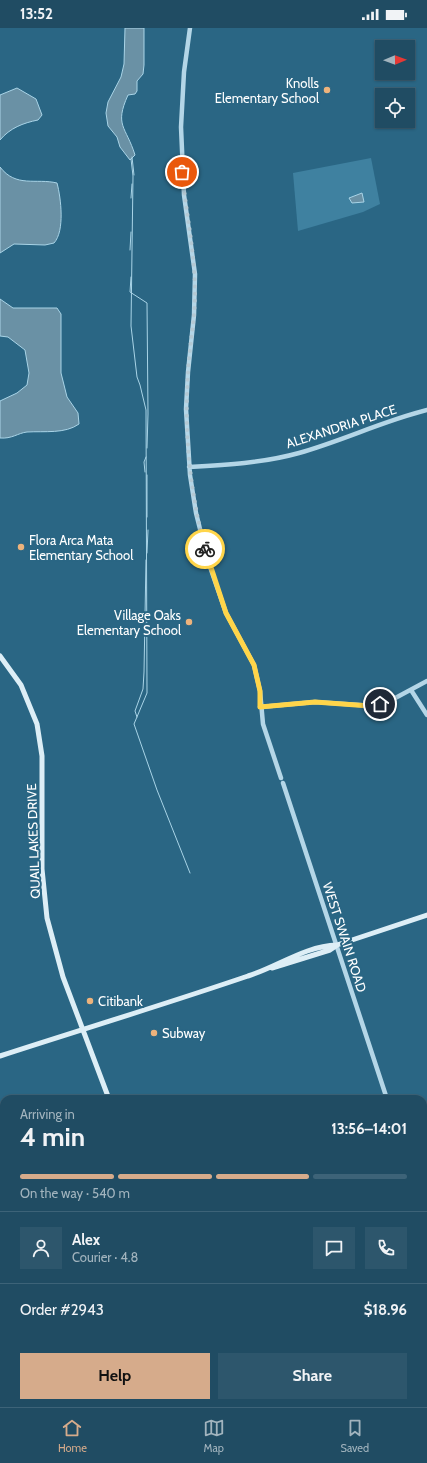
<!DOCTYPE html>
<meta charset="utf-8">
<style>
:root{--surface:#204c63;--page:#2d566c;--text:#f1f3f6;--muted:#a2b4be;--line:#3d6378;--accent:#d6ab8b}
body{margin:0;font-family:Cabin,sans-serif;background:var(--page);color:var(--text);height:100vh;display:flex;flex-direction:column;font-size:15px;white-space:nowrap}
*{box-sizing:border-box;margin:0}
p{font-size:13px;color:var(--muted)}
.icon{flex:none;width:22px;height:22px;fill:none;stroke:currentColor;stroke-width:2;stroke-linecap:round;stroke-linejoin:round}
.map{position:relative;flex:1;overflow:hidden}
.drawer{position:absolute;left:0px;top:1067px;width:427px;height:312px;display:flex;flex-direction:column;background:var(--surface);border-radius:12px 12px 0 0;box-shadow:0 1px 3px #0004,0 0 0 1px var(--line)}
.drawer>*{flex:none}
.needle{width:26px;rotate:89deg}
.tools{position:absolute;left:375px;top:12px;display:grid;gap:8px}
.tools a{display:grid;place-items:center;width:40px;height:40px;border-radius:0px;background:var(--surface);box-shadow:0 1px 3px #0004,0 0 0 1px var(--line);font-size:20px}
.pin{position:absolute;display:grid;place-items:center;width:34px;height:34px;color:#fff;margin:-17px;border:2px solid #fff;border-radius:50%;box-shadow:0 1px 4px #0007}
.courier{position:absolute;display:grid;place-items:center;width:40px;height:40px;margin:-20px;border:3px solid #ffd54a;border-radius:50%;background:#fff;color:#222;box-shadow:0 1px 5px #0007}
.summary em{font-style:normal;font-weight:700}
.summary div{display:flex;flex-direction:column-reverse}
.summary{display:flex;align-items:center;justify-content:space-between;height:68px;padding:0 20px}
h1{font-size:26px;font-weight:700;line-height:30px}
.bar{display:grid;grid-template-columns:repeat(4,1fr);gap:6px 4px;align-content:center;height:48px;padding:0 20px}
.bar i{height:5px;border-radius:3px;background:var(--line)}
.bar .active{background:var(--accent)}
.bar p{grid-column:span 4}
.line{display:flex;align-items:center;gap:10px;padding:0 20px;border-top:1px solid var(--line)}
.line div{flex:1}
.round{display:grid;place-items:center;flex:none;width:42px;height:42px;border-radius:0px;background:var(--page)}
.action{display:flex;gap:8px;margin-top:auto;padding:8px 20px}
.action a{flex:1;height:46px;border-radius:0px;background:var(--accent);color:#111;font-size:16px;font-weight:700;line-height:46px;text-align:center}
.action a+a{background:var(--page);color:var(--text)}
.status{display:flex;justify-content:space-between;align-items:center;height:28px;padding:0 20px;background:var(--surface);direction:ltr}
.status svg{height:11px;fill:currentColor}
.dock{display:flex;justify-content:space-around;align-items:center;height:56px;border-top:1px solid var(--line);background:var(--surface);font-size:11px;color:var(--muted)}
.dock a{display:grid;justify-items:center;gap:2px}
.dock .active{color:var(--accent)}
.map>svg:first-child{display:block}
.green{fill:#3f81a0}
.water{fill:#6a91a5;stroke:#a9d4e7}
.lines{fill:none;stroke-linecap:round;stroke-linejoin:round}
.stream{stroke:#a9d4e7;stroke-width:1}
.tertiary{stroke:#b4d6e7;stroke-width:4.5}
.secondary{stroke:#ddeef6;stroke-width:5}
.primary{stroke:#f5fafe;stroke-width:5.5}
.done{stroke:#b4c9d4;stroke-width:4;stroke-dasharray:0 7.2}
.route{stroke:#ffd54a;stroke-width:5}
.poi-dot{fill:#edb37c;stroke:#2a6684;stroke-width:1.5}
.labels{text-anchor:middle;stroke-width:4;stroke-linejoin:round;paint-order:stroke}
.poi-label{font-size:13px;fill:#fff;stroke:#2a6684;text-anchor:start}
.street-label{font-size:13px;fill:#fff;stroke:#2a6684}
</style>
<div class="status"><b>13:52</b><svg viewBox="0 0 49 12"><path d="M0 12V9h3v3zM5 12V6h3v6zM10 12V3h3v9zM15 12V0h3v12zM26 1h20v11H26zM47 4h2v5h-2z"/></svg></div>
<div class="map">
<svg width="427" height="1379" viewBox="0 0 427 1379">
<rect width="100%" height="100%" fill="#2a6684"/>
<path class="green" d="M371,130L380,176L363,184L298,203L293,145Z"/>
<path class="water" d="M125,0H144V37L143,46L137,53V63L135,66L128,67C114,98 126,98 135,127L130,132L120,119L117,109L108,98L106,85L108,74L121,49L124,36Z
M17,60L36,71L42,87L38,92C23,95 10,100 0,112V67Z
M0,139C16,160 36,150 57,155C61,170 65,203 54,215L45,217L14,216L0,225Z
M362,165L364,174L352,175L349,170Z
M0,271L13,280H57L61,286V345L67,369L78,385L79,396C65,406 45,403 27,404C18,405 12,411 0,410V373L17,365L27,357L29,345L25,322L8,309L0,308Z"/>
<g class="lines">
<path class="stream" d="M132,129L134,147
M131,131L133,148L131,298L137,349L140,357L146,382L147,665L134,696L157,762L190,845
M131,170L132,156
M130,222L131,204
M131,249L130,264L147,275L148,386L147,420
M145,444L144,434L146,429
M147,447V489
M147,525L148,502
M137,689L135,683L143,661L144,644L146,532"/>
<path class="tertiary" d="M190,0L184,44L181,99L184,167L195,246L194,287L188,344L186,381L190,447L196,485L208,533L226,585L254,637L260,663L263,696L281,750
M189,439C226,437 263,435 299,425C342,413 383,393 427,382
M411,662L427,687
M260,679L315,674L374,678L386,675L427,653
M283,755L387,1071
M423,1180L427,1192"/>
<path class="secondary" d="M0,628L21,657L37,696L42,728V841L47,890L63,949L109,1071
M272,940L330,922L336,918
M0,1028C83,1001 166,976 248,948C277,939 305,918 337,917L427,887
M223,1375L224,1379"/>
<path class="primary" d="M423,1357L427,1355
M423,1363L427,1361
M349,1379L361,1375
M375,1379L387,1375"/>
</g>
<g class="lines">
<path class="done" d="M182,144C186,184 195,224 195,265C195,292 189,319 188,346C184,406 190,463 205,521"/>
<path class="route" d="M205,521L226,585L254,637L260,663V679L315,674L370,678L380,676"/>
</g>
<g class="poi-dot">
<circle cx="327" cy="62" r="4"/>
<circle cx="21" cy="519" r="4"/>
<circle cx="189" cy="594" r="4"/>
<circle cx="90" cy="973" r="4"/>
<circle cx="154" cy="1005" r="4"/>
</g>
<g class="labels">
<g class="poi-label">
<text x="319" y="60" text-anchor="end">Knolls<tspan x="319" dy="15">Elementary School</tspan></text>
<text x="29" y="517">Flora Arca Mata<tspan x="29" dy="15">Elementary School</tspan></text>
<text x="181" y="592" text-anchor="end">Village Oaks<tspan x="181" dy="15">Elementary School</tspan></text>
<text x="98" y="978">Citibank</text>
<text x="162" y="1010">Subway</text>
</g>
<g class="street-label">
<text transform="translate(341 398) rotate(-18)" y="5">ALEXANDRIA PLACE</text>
<text transform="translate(33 813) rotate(-92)" y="5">QUAIL LAKES DRIVE</text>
<text transform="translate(345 909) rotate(72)" y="5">WEST SWAIN ROAD</text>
</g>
</g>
</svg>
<div class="tools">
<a><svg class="needle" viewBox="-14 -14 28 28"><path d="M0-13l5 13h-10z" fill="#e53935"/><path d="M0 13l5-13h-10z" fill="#a2b4be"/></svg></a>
<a><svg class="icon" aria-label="locate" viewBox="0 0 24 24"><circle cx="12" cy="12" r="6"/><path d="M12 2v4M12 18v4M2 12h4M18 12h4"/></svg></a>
</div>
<div class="pin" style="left:182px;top:144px;background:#ea580c"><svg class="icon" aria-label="bag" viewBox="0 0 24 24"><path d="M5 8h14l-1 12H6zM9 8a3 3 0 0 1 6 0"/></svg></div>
<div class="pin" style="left:380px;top:676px;background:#1f2937"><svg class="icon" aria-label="home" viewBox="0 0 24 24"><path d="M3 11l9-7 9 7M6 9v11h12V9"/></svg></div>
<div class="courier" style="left:205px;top:521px"><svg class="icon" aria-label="bike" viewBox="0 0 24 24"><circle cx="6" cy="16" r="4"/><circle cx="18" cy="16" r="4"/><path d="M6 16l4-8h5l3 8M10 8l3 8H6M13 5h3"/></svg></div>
<section class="drawer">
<div class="summary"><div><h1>4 min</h1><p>Arriving in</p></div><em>13:56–14:01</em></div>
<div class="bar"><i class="active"></i><i class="active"></i><i class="active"></i><i></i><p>On the way · 540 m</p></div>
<div class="line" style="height:72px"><a class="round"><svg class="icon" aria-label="person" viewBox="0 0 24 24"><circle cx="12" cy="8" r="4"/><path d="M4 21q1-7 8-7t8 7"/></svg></a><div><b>Alex</b><p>Courier · 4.8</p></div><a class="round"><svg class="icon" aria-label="chat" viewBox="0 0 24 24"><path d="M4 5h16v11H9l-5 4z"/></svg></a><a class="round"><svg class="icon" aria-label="phone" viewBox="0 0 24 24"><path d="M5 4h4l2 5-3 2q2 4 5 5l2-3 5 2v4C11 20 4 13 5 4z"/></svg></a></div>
<div class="line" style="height:52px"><div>Order #2943</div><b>$18.96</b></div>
<div class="action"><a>Help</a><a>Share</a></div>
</section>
</div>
<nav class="dock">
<a class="active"><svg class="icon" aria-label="home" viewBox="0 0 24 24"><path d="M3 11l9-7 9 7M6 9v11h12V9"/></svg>Home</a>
<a><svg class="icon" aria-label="map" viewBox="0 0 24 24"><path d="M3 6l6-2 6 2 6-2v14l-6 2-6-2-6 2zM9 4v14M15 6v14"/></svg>Map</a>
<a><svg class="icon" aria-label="saved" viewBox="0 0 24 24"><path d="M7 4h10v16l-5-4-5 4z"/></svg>Saved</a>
</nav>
